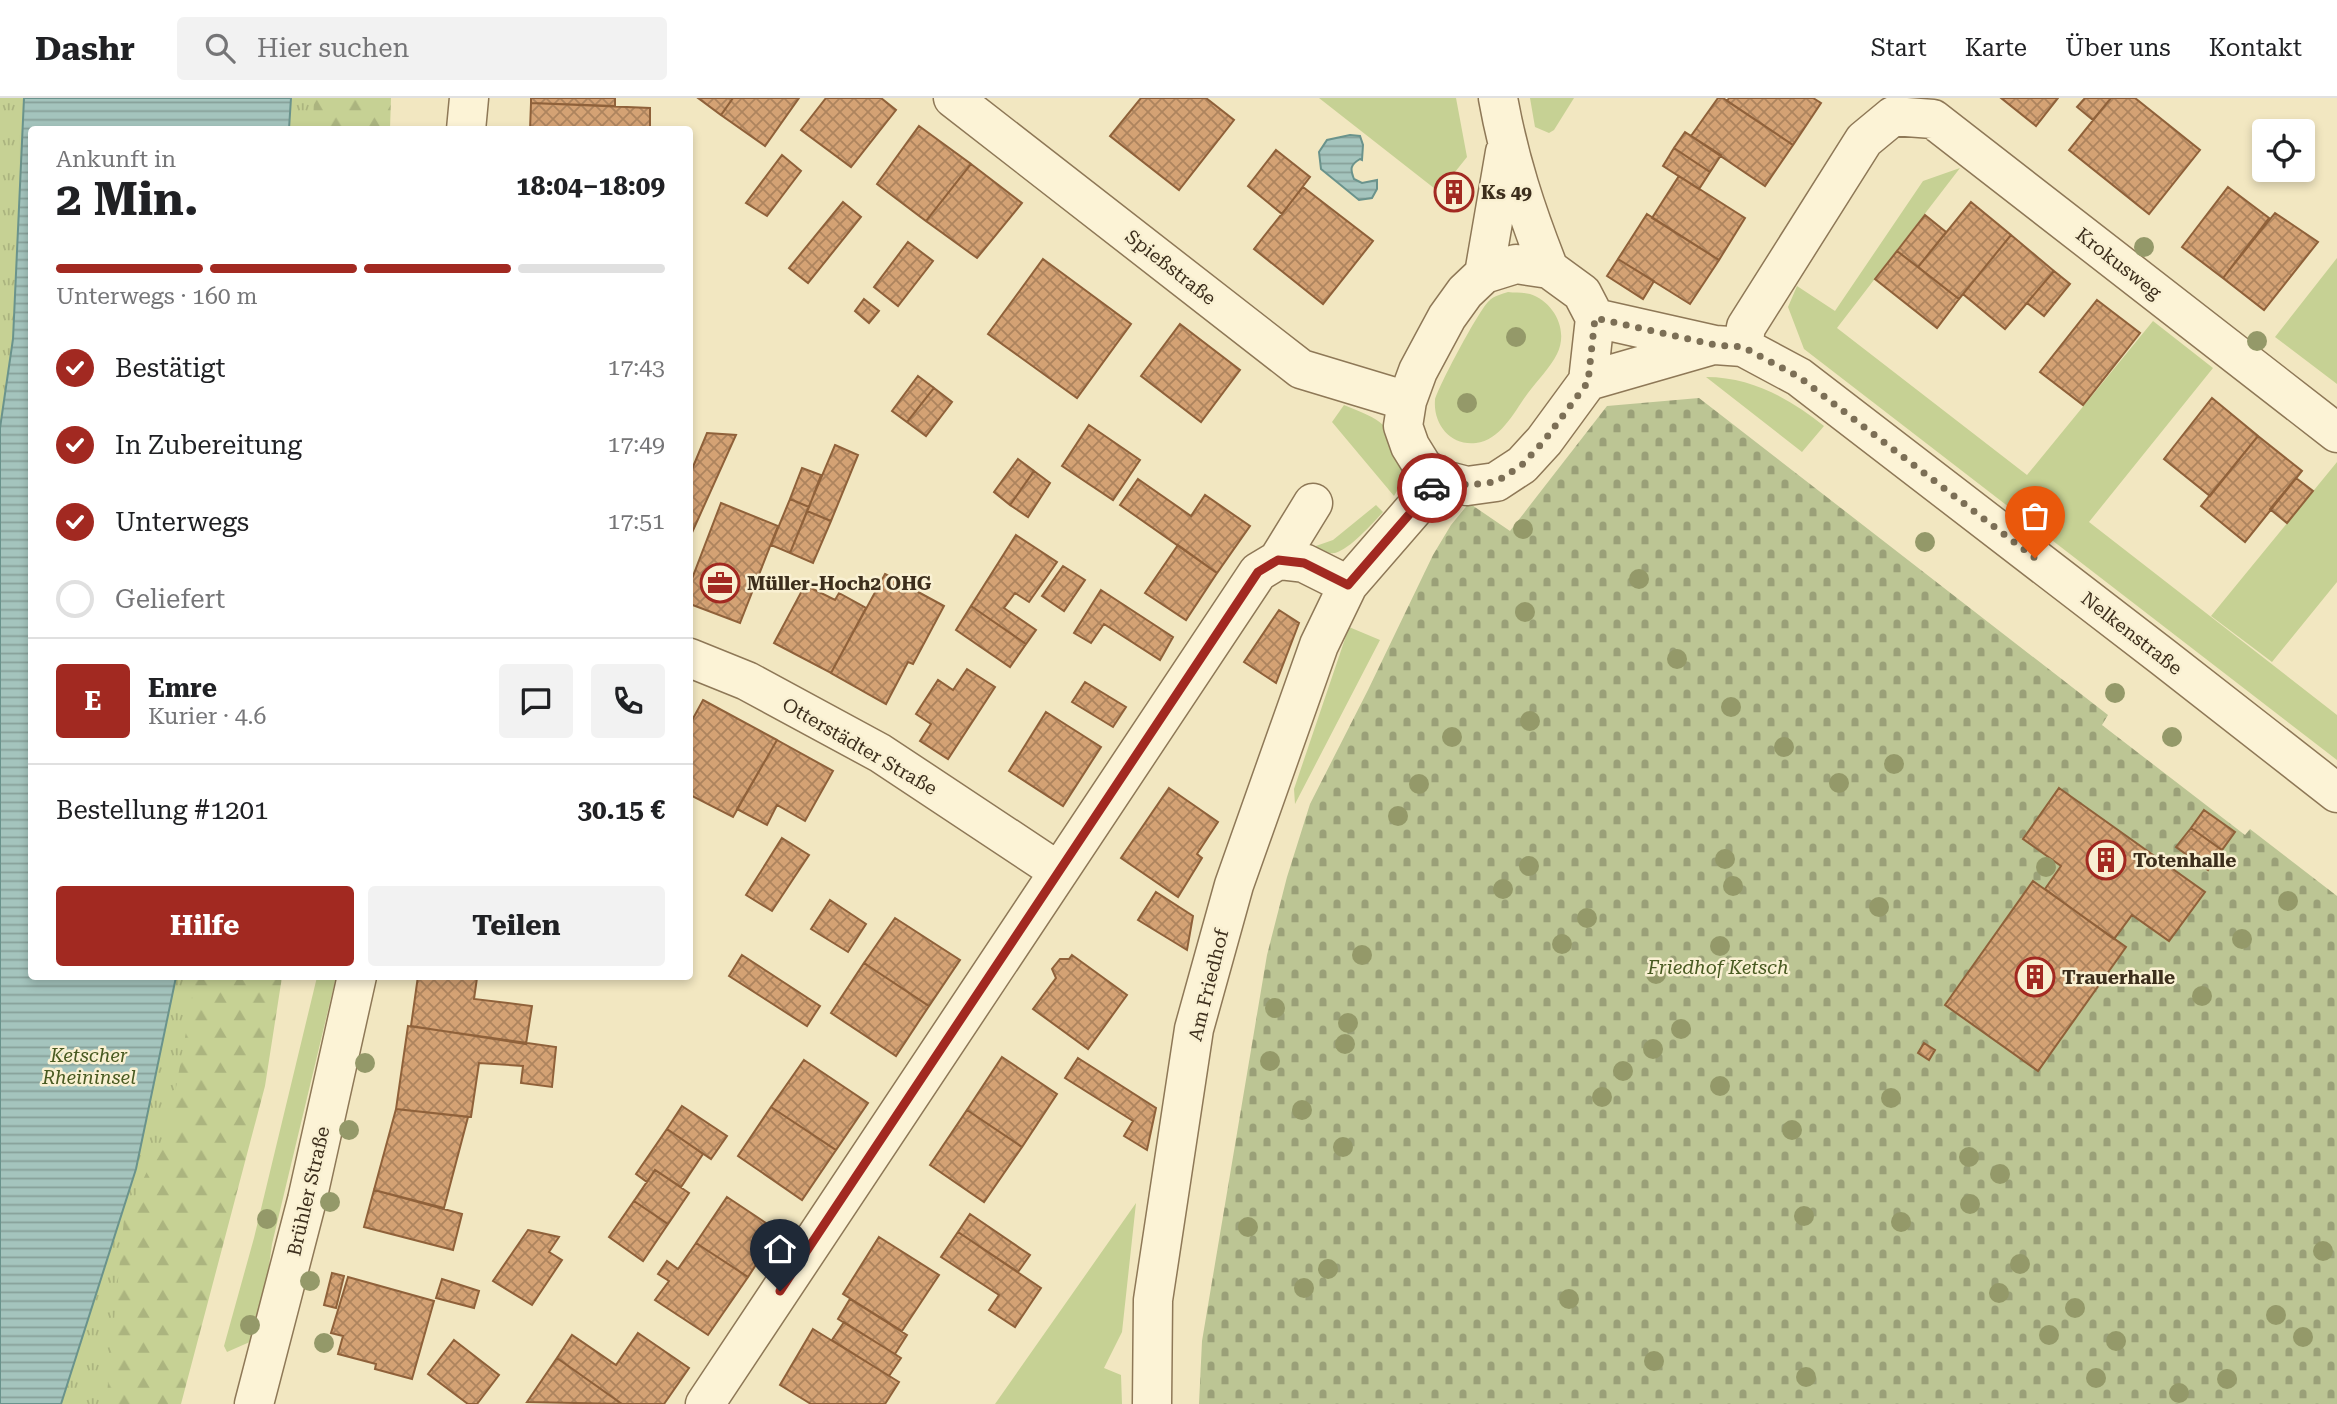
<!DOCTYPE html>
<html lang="de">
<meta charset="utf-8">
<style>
:root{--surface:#fff;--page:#f2f2f2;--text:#202124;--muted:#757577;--line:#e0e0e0;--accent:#a22921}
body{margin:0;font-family:"Roboto Serif",serif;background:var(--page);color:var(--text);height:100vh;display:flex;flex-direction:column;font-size:26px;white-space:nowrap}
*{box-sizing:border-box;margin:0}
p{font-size:23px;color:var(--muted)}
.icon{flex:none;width:38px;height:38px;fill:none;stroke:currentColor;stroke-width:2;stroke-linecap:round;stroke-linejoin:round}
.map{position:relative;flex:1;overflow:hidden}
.details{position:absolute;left:28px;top:28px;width:665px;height:854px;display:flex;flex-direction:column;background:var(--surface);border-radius:7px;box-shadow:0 4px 10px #0003}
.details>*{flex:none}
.fabs{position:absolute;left:2252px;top:21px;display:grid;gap:14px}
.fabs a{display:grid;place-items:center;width:63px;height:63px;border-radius:7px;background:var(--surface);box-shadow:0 4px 10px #0003;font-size:35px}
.pin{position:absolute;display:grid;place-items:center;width:60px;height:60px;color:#fff;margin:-72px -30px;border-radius:50% 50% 50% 0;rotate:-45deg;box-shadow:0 0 7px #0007}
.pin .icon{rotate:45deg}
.courier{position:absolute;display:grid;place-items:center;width:70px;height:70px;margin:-35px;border:5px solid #a22921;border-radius:50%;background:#fff;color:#222;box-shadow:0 2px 9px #0007}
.summary em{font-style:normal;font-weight:700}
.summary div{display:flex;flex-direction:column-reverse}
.summary{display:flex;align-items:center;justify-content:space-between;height:119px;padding:0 28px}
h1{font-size:46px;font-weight:700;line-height:52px}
.bar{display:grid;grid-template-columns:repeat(4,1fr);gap:10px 7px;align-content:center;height:84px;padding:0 28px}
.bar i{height:9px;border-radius:5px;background:var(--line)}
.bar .on{background:var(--accent)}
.bar p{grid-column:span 4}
.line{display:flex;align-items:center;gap:18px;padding:0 28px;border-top:2px solid var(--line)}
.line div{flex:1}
.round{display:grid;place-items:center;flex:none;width:74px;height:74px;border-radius:7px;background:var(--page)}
ol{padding:0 28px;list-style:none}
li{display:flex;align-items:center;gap:21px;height:77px}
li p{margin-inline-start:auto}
li .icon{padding:7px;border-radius:50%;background:var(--accent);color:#fff;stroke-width:4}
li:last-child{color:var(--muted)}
li i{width:38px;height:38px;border:4px solid var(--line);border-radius:50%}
.primary-button{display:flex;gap:14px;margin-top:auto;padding:14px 28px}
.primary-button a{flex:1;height:80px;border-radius:7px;background:var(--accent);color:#fff;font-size:28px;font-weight:700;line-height:80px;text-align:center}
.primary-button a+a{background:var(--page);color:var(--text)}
header{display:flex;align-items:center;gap:42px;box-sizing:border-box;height:98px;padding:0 35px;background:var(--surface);border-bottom:2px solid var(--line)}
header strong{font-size:33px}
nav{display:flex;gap:38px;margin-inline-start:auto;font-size:24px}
.search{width:490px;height:63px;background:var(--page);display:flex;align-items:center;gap:18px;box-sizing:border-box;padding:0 24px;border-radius:7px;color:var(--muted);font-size:26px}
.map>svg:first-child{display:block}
.green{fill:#c6d194}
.forest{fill:url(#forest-firs)}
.cemetery{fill:url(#cemetery-stones)}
.park{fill:url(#park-tufts)}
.water{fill:url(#water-rules);stroke:#6a938c;stroke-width:2}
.building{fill:url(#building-cross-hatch);stroke:#8f613a;stroke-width:2}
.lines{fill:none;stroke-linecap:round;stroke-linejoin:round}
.minor-casing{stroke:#8e7857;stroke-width:41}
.minor{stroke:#fcf3d6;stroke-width:38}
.tree{fill:#949969}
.done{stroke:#7c6f56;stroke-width:7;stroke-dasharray:0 12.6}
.route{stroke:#a22921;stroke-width:9}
.labels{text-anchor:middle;stroke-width:5;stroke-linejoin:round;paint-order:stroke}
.poi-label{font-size:19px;font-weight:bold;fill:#3c2e1c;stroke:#f9f0d2;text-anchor:start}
.street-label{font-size:19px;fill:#3c2e1c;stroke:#f9f0d2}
.park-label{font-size:19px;font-style:italic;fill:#485a21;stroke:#f9f0d2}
</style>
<header>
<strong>Dashr</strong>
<div class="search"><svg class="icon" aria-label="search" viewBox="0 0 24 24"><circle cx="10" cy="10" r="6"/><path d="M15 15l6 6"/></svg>Hier suchen</div>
<nav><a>Start</a><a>Karte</a><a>Über uns</a><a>Kontakt</a></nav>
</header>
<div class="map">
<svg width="2337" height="1306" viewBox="0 0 2337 1306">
<defs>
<pattern id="forest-firs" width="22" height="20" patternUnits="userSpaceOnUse" patternTransform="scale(1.75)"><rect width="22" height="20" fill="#c6d194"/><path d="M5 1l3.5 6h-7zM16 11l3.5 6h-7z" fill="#abb47f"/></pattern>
<pattern id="cemetery-stones" width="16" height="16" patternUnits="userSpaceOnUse" patternTransform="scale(1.75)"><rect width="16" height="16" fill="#bcc594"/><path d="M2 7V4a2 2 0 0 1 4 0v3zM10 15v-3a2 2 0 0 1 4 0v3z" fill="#9aa078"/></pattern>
<pattern id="park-tufts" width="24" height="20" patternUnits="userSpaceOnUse" patternTransform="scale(1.75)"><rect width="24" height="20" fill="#c6d194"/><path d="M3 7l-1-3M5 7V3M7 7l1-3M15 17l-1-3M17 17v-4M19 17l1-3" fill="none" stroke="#abb47f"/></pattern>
<pattern id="water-rules" width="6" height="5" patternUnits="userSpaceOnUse" patternTransform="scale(1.75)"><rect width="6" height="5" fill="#a4c4bd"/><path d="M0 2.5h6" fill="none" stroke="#87a099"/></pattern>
<pattern id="building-cross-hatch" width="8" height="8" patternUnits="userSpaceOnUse" patternTransform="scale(1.75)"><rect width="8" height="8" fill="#d4a274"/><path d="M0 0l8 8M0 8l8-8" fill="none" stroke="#ad845e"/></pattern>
</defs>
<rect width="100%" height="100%" fill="#f2e7c1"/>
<path class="green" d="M1319,0H1456L1467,59L1439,94Z
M1530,0H1574L1554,32L1549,35L1535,29Z
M1960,70L1837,230L2027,377L2153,223L2213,270L2089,424L2337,617V662L1804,251L1788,209L1797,188L1835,213L1923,83Z
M2337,160V286L2275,239Z
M1508,194C1515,195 1523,194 1530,196C1554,204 1569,232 1557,256C1550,270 1537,283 1528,295C1514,314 1501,342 1476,345C1451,348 1433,327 1435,302C1437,291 1480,210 1489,203C1493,198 1502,196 1508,194Z
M1706,279C1752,279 1790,301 1824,328L1802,354Z
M1344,307C1373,319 1391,324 1400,356C1407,377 1405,380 1394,398L1332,324Z
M2337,364V484L2272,564L2211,518Z
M1376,407L1383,414C1372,426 1350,451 1335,455C1327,456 1319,452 1313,449L1333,442Z
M1349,529L1380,542L1295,706L1294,691Z
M317,879H336L272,1146L259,1240L227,1254L224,1248L254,1140Z
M1136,1105L1122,1234L1104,1270L1121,1277L1122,1306H995Z"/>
<path class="forest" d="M291,0H391L390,31L289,32Z
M176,879H282L265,988L181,1306H61Z"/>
<path class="cemetery" d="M1699,300L2108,617L2102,627L2245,737L2250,731L2337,798V1306H1199L1202,1243L1267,857L1287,779L1310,706L1368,592L1433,457L1451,427L1469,405L1510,433L1607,308Z"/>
<path class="park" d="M0,0H314L313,31L32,32V878L196,879L169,1028L124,1121L106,1306H0Z"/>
<path class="water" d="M24,0H291L289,31L32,32V878L176,879L136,1071L61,1306H0V330L13,241Z
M1350,37L1360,38L1363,47L1362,62L1360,61C1350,67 1350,71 1354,81L1362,85L1377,82V91L1372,100L1359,102L1321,71L1319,54L1327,42Z"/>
<path class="building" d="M531,0H615V8L531,5Z
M698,0H733L721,17Z
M733,0H799L765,48L721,17Z
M826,0H881L896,12L851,69L801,32Z
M1141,0H1206L1234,22L1179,92L1110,38Z
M1718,0H1723L1793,47L1765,88L1691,38Z
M1729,0H1813L1821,5L1793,47L1727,3Z
M2001,0H2058L2036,28Z
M2085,0H2111L2093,22L2077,9Z
M2111,0H2135L2200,52L2149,116L2069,52Z
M531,5L650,10V32H530Z
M919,28L971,66L926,123L877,86Z
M1685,34L1721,57L1710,74L1674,50Z
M1674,50L1710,74L1699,91L1663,68Z
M1276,52L1310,79L1282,116L1248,88Z
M782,57L801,73L767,118L746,105Z
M971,66L1022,105L977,160L926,123Z
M1679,78L1745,120L1719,162L1652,120Z
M1450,80L1468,93L1457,107L1439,94Z
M1303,89L1373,143L1323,206L1254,151Z
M2228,89L2269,120L2223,180L2182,149Z
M843,104L861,119L808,185L789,170Z
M1971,104L2011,137L1959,201L1918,169Z
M2275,115L2318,144L2264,212L2223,180Z
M1647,116L1719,162L1690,206L1618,161Z
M1925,117L1946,134L1918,169L1897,153Z
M2011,137L2054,173L2005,231L1963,196Z
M908,144L933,163L898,208L874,189Z
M1897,153L1959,201L1937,230L1875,181Z
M1043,161L1131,226L1077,300L988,236Z
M1618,161L1654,183L1643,201L1607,178Z
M2054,173L2070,186L2044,218L2027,205Z
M864,201L879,213L869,225L855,213Z
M2097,202L2140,235L2083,307L2040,274Z
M1180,226L1240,272L1201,324L1141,278Z
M918,278L934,290L907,324L892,313Z
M934,290L952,304L926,338L907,324Z
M2212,300L2258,338L2210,398L2164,361Z
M1089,327L1140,362L1113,402L1062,368Z
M707,335L736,337L690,439V376Z
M2258,338L2302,373L2245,444L2201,408Z
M835,347L858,357L831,423L807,413Z
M1018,361L1034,373L1010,407L994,394Z
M802,370L821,377L809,409L790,401Z
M1034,373L1050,385L1028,419L1010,407Z
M2296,380L2313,393L2287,425L2270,411Z
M1138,381L1191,418L1205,397L1250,428L1217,475L1120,407Z
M790,401L809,409L790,455L771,447Z
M721,405L778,428L740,525L690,506V486Z
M807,413L831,423L813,465L790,455Z
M1016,437L1057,464L1029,504L1015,495L1004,510L1036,532L1026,546L971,508Z
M1178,447L1217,475L1186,522L1145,495Z
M1063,468L1085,482L1064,513L1042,498Z
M885,476L944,508L913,566L908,564L886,606L831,575Z
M805,487L835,502L839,495L866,510L831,575L774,545Z
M1101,492L1173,539L1160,562L1104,526L1091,545L1074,535Z
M971,508L1026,546L1010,569L956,532Z
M1279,512L1299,525L1276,585L1244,564Z
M967,571L995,589L948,661L920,643L931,626L916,616L938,582L953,592Z
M1085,584L1126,609L1113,629L1072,604Z
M703,602L777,642L733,719L690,697V626Z
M1046,614L1101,649L1063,708L1009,673Z
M777,642L833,673L805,723L777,707L767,727L737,711Z
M1169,690L1218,724L1197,756L1202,760L1178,799L1121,760Z
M2059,690L2205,794L2169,843L2132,817L2114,841L2045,791L2061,768L2023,741Z
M2204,712L2235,734L2222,752L2191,730Z
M2191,730L2222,752L2208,772L2176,749Z
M782,740L809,757L772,813L746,797Z
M2033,783L2126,849L2038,973L1945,907Z
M1156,794L1193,818L1187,852L1138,822Z
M830,802L866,826L848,854L811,831Z
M895,820L960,862L929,908L864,865Z
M742,857L820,908L807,928L729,878Z
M1072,857L1127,897L1088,951L1033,911L1056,880L1052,871L1060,861H1069Z
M864,865L929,908L896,958L831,915Z
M418,878L477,880L474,901L532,908L526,946L411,928Z
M408,928L556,949L552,989L521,985L523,968L479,965L471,1019L396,1011Z
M1924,945L1935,952L1929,962L1918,955Z
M1002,959L1057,996L1022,1049L967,1012Z
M1078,960L1156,1010L1147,1052L1124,1038L1133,1023L1065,980Z
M804,962L868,1005L836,1052L771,1009Z
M682,1008L727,1038L711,1061L667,1031Z
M771,1009L836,1052L802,1102L738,1058Z
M396,1011L468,1019L444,1110L374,1092Z
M967,1012L1022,1049L984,1104L930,1067Z
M667,1031L703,1056L681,1089L655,1072L647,1084L636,1076Z
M655,1072L689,1095L668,1126L634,1103Z
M374,1092L462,1116L453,1152L364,1129Z
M727,1099L778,1133L748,1179L696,1145Z
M634,1103L668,1126L643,1163L609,1139Z
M970,1116L1030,1157L1018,1174L958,1134Z
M528,1132L559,1139L549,1154L562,1162L532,1207L493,1183Z
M958,1134L1041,1190L1015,1229L989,1212L999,1197L941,1159Z
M879,1139L939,1177L902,1233L843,1196Z
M696,1145L748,1179L708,1237L655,1202L669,1183L658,1176L667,1163L678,1171Z
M332,1175L344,1178L336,1210L324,1207Z
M348,1179L434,1203L412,1281L375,1271L376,1266L338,1256L343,1238L331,1235Z
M442,1181L479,1193L474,1210L436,1200Z
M850,1201L907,1237L895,1256L838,1221Z
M844,1224L901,1260L889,1278L832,1242Z
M813,1231L899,1284L885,1306H811L780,1287Z
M638,1235L689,1270L664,1306H622L557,1260L572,1237L616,1267Z
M454,1242L499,1277L477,1306H468L428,1276Z
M557,1260L622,1306L527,1304Z"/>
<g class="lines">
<defs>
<path id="minor" d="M953,0L1301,271L1407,303
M1498,0C1509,61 1526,113 1549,171
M466,32L469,0
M1516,166L1549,171L1582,195L1595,220L1588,283L1544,343L1522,367L1496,384L1467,388L1440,381L1423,369L1410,348L1403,328L1407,303L1418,273L1433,245L1447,219L1465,194L1484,176Z
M1484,176L1505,54
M1595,220L1715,247L1743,249L1799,279L2163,559L2337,695
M1743,249L1746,229L1864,42L1893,18L1933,21L2337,335
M1588,283L1713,247
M1278,462L1313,405
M690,560L747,583L880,655L1058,773
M254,1306L307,1102L357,878
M705,1306L1258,474L1278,462L1304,465L1348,487L1440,381
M1152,1306L1153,1202L1194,931L1234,787L1319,547L1348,487"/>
</defs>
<use href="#minor" class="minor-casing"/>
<use href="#minor" class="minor"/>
</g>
<g class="tree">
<circle cx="2144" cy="149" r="10"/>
<circle cx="1516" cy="239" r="10"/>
<circle cx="2257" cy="243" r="10"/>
<circle cx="1467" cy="305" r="10"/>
<circle cx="1523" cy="431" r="10"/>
<circle cx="1925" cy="444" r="10"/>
<circle cx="1639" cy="481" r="10"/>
<circle cx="1525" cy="514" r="10"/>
<circle cx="1677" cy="561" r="10"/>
<circle cx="2115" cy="595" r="10"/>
<circle cx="1731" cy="609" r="10"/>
<circle cx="1530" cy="623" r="10"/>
<circle cx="1452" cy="639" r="10"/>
<circle cx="2172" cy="639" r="10"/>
<circle cx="1784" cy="649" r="10"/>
<circle cx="1894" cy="666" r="10"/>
<circle cx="1839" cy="685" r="10"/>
<circle cx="1419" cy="686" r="10"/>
<circle cx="1398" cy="718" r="10"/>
<circle cx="1725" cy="761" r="10"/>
<circle cx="1529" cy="768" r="10"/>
<circle cx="2046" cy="769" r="10"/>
<circle cx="1733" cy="788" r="10"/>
<circle cx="1503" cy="791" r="10"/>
<circle cx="2288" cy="803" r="10"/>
<circle cx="1879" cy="809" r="10"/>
<circle cx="1587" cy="820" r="10"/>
<circle cx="2242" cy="841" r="10"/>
<circle cx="1562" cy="846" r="10"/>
<circle cx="1720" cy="848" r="10"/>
<circle cx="1362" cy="857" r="10"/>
<circle cx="1656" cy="876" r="10"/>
<circle cx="2202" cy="898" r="10"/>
<circle cx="1275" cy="910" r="10"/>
<circle cx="1348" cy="925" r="10"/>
<circle cx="1681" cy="931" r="10"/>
<circle cx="1345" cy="946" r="10"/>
<circle cx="1653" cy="951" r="10"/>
<circle cx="1270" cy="963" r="10"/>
<circle cx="365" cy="965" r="10"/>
<circle cx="1623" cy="973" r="10"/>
<circle cx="1720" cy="988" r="10"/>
<circle cx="1602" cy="999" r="10"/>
<circle cx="1891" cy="1000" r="10"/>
<circle cx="1302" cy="1012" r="10"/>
<circle cx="349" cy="1032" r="10"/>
<circle cx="1792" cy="1032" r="10"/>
<circle cx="1343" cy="1049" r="10"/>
<circle cx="1969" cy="1059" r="10"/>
<circle cx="2000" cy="1076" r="10"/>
<circle cx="330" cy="1104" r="10"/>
<circle cx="1970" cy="1106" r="10"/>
<circle cx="1804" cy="1118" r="10"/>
<circle cx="267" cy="1121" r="10"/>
<circle cx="1901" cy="1124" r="10"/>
<circle cx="1248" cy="1129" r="10"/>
<circle cx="2323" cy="1153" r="10"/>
<circle cx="2020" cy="1166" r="10"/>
<circle cx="1328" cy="1171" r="10"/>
<circle cx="310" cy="1183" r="10"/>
<circle cx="1304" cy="1190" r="10"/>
<circle cx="1999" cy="1195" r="10"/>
<circle cx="1569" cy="1201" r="10"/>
<circle cx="2075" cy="1210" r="10"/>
<circle cx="2276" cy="1217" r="10"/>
<circle cx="250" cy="1227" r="10"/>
<circle cx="2049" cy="1237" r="10"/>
<circle cx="2303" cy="1239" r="10"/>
<circle cx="2116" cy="1243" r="10"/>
<circle cx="324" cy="1245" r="10"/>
<circle cx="1654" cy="1263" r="10"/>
<circle cx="1806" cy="1279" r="10"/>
<circle cx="2096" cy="1280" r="10"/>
<circle cx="2227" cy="1281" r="10"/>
<circle cx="2179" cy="1295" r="10"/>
</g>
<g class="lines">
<path class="done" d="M1432,390L1440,381L1467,387L1496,384L1522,367L1544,343L1588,284L1595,220L1716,247L1743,249L1799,279L2035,460"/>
<path class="route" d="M780,1193L1258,474L1278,462L1304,465L1348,487L1432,390"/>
</g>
<defs>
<symbol id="building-ring" viewBox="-11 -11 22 22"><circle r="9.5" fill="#f9f0d2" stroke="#a22921" stroke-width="1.5"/><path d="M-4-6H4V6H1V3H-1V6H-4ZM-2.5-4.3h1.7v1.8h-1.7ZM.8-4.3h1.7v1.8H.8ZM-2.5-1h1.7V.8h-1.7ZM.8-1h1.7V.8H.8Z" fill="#a22921"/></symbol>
<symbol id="office-ring" viewBox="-11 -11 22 22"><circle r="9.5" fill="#f9f0d2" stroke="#a22921" stroke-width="1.5"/><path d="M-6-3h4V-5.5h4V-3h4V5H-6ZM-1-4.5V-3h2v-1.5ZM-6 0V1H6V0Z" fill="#a22921"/></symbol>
</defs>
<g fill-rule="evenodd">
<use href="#building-ring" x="1432" y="72" width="44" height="44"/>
<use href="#office-ring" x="698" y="463" width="44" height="44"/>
<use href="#building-ring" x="2084" y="740" width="44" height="44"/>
<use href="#building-ring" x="2013" y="857" width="44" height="44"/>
</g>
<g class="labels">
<g class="poi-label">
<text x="1481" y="101">Ks 49</text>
<text x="747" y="492">Müller-Hoch2 OHG</text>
<text x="2133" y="769">Totenhalle</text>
<text x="2062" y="886">Trauerhalle</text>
</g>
<g class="street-label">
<text transform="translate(2119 165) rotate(38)" y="7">Krokusweg</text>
<text transform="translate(1171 169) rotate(38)" y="7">Spießstraße</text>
<text transform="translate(2132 535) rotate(38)" y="7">Nelkenstraße</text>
<text transform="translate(860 648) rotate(30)" y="7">Otterstädter Straße</text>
<text transform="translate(1208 887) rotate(-76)" y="7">Am Friedhof</text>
<text transform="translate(308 1093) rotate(-77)" y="7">Brühler Straße</text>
</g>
<g class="park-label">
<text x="1718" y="876">Friedhof Ketsch</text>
<text x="89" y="964">Ketscher<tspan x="89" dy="22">Rheininsel</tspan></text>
</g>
</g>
</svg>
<div class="fabs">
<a><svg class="icon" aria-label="locate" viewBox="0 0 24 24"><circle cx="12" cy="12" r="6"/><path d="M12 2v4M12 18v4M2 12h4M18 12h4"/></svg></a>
</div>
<div class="pin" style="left:2035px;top:460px;background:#ea580c"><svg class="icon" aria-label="bag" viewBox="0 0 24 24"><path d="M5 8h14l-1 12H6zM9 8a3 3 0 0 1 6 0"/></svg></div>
<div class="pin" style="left:780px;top:1193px;background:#1f2937"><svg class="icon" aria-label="home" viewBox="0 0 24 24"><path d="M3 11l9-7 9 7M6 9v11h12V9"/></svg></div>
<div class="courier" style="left:1432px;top:390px"><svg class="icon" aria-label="car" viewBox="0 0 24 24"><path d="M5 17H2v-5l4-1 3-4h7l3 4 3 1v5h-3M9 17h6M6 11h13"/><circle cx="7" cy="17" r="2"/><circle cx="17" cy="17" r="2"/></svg></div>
<section class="details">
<div class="summary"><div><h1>2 Min.</h1><p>Ankunft in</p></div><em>18:04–18:09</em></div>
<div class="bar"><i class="on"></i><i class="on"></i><i class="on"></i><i></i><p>Unterwegs · 160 m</p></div>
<ol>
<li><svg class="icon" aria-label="check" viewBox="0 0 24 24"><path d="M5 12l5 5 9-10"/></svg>Bestätigt<p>17:43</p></li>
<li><svg class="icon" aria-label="check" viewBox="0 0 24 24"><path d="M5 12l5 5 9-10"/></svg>In Zubereitung<p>17:49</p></li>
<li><svg class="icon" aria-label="check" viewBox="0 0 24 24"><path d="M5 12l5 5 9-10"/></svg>Unterwegs<p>17:51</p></li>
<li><i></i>Geliefert</li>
</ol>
<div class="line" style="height:126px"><b class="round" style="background:var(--accent);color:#fff">E</b><div><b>Emre</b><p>Kurier · 4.6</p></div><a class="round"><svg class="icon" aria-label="chat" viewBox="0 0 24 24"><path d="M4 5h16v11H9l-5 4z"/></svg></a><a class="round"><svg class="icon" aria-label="phone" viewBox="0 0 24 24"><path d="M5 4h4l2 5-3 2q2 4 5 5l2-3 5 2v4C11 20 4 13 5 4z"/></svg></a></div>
<div class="line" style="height:91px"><div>Bestellung #1201</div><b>30.15 €</b></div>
<div class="primary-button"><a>Hilfe</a><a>Teilen</a></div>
</section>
</div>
